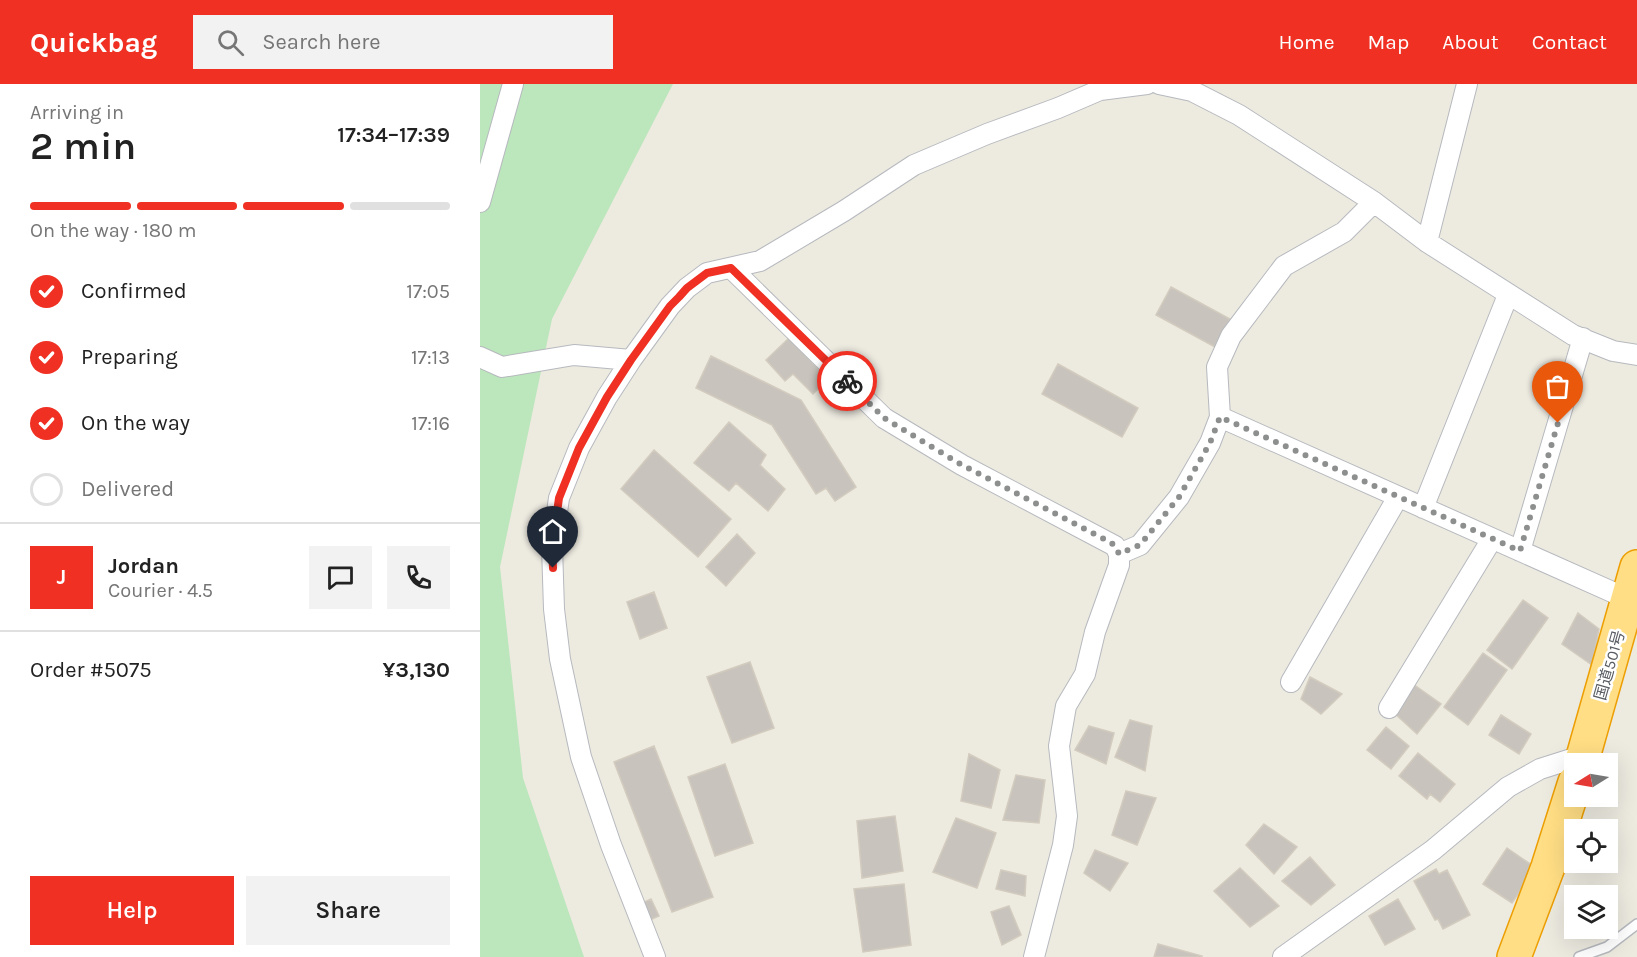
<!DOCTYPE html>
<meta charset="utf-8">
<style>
:root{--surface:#fff;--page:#f2f2f2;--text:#222;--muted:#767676;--line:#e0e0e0;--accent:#ef3023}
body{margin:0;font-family:Karla,"Noto Sans JP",sans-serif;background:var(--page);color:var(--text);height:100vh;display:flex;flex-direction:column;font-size:22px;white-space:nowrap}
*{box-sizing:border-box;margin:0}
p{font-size:20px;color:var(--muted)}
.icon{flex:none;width:33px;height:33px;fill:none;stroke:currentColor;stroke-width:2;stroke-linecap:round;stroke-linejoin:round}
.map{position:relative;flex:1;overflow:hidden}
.side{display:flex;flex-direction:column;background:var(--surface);width:480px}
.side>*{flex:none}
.needle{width:39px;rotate:259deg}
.tools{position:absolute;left:1084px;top:669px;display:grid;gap:12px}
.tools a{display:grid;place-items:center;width:54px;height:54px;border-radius:0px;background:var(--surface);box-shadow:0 6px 24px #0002;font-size:30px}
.pin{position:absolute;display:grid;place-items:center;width:51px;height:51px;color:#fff;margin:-62px -26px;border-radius:50% 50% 50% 0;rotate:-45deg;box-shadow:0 0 6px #0007}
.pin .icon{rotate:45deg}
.courier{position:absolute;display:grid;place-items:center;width:60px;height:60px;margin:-30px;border:4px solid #ef3023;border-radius:50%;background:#fff;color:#222;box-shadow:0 2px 8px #0007}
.summary em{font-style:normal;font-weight:600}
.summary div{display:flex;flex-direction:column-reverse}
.summary{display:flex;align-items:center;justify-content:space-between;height:102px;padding:0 30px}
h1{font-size:39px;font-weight:600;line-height:45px}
.bar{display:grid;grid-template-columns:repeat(4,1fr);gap:9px 6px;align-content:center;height:72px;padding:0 30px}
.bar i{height:8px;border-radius:4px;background:var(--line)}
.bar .active{background:var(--accent)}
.bar p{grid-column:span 4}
.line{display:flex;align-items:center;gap:15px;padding:0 30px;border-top:2px solid var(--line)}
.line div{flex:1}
.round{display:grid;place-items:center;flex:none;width:63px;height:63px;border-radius:0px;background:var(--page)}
ol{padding:0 30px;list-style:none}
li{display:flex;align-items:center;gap:18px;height:66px}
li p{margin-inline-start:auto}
li .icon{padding:6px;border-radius:50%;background:var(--accent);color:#fff;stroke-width:4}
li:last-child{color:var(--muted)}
li i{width:33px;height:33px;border:3px solid var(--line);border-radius:50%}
.action{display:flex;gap:12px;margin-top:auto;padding:12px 30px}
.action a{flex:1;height:69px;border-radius:0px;background:var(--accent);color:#fff;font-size:24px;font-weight:600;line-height:69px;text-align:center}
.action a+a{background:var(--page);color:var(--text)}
header{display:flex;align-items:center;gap:36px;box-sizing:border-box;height:84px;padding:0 30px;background:var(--accent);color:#fff}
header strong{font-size:28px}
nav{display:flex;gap:33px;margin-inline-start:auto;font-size:21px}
.search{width:420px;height:54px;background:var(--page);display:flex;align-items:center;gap:15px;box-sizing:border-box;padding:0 21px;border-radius:0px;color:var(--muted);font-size:22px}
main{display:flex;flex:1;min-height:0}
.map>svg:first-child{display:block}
.green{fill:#bce6bb}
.building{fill:#c8c4bd;stroke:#d2cbbe;stroke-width:1.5}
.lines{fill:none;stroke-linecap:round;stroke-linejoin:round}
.lane-casing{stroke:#b6b9be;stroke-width:12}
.street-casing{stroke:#b6b9be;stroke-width:22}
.highway-casing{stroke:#ed9e00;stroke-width:36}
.lane{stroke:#fff;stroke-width:9}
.street{stroke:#fff;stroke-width:20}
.highway{stroke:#ffde85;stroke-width:33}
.done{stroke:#8d8e8e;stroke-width:6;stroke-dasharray:0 10.8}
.route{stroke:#ef3023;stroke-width:8}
.labels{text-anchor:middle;stroke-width:5;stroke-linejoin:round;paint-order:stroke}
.street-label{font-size:16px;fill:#595d62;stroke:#fff}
</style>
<header>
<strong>Quickbag</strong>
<div class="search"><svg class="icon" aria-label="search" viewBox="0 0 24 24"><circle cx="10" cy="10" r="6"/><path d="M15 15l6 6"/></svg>Search here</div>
<nav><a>Home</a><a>Map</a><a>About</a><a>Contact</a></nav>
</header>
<main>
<section class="side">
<div class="summary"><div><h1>2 min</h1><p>Arriving in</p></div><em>17:34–17:39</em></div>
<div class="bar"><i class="active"></i><i class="active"></i><i class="active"></i><i></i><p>On the way · 180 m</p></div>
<ol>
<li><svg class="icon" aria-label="check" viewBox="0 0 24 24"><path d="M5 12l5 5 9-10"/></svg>Confirmed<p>17:05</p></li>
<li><svg class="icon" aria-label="check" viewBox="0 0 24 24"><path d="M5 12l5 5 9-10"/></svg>Preparing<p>17:13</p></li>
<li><svg class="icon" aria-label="check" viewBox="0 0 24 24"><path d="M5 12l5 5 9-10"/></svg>On the way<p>17:16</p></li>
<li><i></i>Delivered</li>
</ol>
<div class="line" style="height:108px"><b class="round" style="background:var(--accent);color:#fff">J</b><div><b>Jordan</b><p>Courier · 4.5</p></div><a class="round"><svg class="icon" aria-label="chat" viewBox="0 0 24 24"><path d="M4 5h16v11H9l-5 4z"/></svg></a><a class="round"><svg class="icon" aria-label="phone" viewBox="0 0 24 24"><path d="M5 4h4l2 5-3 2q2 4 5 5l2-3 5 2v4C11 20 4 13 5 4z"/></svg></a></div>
<div class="line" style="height:78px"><div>Order #5075</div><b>¥3,130</b></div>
<div class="action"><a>Help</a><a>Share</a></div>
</section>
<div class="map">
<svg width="1157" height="873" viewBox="0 0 1157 873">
<rect width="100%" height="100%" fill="#edeae0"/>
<path class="green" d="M0,0H193L72,235L20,483L43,694L104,873H0Z"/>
<path class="building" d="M691,203L750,235L735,263L676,231Z
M309,254L348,295L333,310L313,290L305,297L286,276Z
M231,272L321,316L376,403L355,417L346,404L336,410L292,341L216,304Z
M578,280L658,324L642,353L562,310Z
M249,338L286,371L280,381L305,405L288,427L256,399L249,407L214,379Z
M174,366L251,435L218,473L141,405Z
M257,450L275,469L246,502L226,483Z
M174,508L187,544L160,555L147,518Z
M1043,516L1068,534L1032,585L1007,566Z
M1098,529L1119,545L1112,581L1082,560Z
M1003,569L1027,586L988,641L964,623Z
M270,578L294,644L252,659L227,593Z
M830,593L862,610L841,630L821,615Z
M933,600L961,620L937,650L913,628Z
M1021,631L1051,650L1039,670L1009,651Z
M650,636L672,642L665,687L635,673Z
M609,642L634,649L626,680L595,666Z
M906,643L929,662L911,685L887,666Z
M174,662L233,813L192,828L134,678Z
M938,669L975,700L960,718L950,710L947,715L919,692Z
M489,670L520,686L511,724L481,717Z
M245,680L273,759L235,772L208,693Z
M536,691L565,696L559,739L523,736Z
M646,707L676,714L657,761L632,751Z
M415,732L423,787L382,794L377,737Z
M476,734L516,749L497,804L453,788Z
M784,740L817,763L794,790L766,761Z
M1027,764L1056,784L1032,819L1003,800Z
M615,766L648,779L630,807L604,789Z
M830,773L855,801L831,821L802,797Z
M760,784L799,822L770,843L734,807Z
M956,785L959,790L967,786L990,831L963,845L958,835L955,836L934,797Z
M521,786L546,792L545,812L516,805Z
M424,800L431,861L383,868L374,805Z
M171,815L179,832L170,836L162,819Z
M918,815L935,845L905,861L889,832Z
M529,822L541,851L522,861L511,828Z
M678,860L722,872V873H674Z"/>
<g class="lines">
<defs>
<path id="lane" d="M1099,873L1127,863L1157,840"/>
<path id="street" d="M679,0L712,7L759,31L894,118L947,158L1093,251L1133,267L1157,271
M0,118L33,0
M947,158L987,0
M251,184L404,334L482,381L635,462L639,470V481L615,548L605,590L586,622L579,662L587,732L583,761L554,873
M0,273L22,283L94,271L151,276
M740,333L1148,515
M943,424L1028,211
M1040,467L1103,254
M639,470L660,461L699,413L730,359L740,333L737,283L751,252L804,182L864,148L894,118
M811,598L918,413
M909,624L1012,455
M175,873L131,761L101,673L80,575L74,525L72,463L79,414L99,364L127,313L151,276L190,222L207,204L227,189L280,177L364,127L434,81L507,50L578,24L620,6L667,0
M803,873L953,766L1028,703L1060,685L1104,671"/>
<path id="highway" d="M1101,680L1157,483
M1034,873L1068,783L1095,698"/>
</defs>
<use href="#lane" class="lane-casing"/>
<use href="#street" class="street-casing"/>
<use href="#highway" class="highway-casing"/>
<use href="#lane" class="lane"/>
<use href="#street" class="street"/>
<use href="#highway" class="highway"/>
</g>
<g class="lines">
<path class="done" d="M367,297L404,334L462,369L482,381L630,458L635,462L639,470L660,461L699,413L730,359L740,333L1040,467L1078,339"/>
<path class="route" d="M73,484L72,464L79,414L99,364L127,313L151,276L190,222L199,213L207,204L227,189L251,184L367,297"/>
</g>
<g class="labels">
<g class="street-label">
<text transform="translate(1129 581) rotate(-74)" y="6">国道501号</text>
</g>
</g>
</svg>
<div class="tools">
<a><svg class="needle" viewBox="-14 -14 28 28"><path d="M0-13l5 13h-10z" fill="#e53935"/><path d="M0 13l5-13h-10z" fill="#767676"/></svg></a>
<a><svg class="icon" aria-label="locate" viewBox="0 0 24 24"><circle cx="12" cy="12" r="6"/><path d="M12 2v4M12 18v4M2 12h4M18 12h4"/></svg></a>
<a><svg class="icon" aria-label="layers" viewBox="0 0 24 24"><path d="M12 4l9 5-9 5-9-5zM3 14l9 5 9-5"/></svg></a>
</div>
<div class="pin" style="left:1078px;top:339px;background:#ea580c"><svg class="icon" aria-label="bag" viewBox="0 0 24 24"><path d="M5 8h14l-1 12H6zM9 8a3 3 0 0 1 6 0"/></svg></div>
<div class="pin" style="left:73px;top:484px;background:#1f2937"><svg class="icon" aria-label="home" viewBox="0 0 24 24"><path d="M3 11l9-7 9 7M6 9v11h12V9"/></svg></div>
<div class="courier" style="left:367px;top:297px"><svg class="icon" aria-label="bike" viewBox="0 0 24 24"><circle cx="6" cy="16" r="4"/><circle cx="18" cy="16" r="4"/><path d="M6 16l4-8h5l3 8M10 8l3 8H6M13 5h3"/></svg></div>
</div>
</main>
